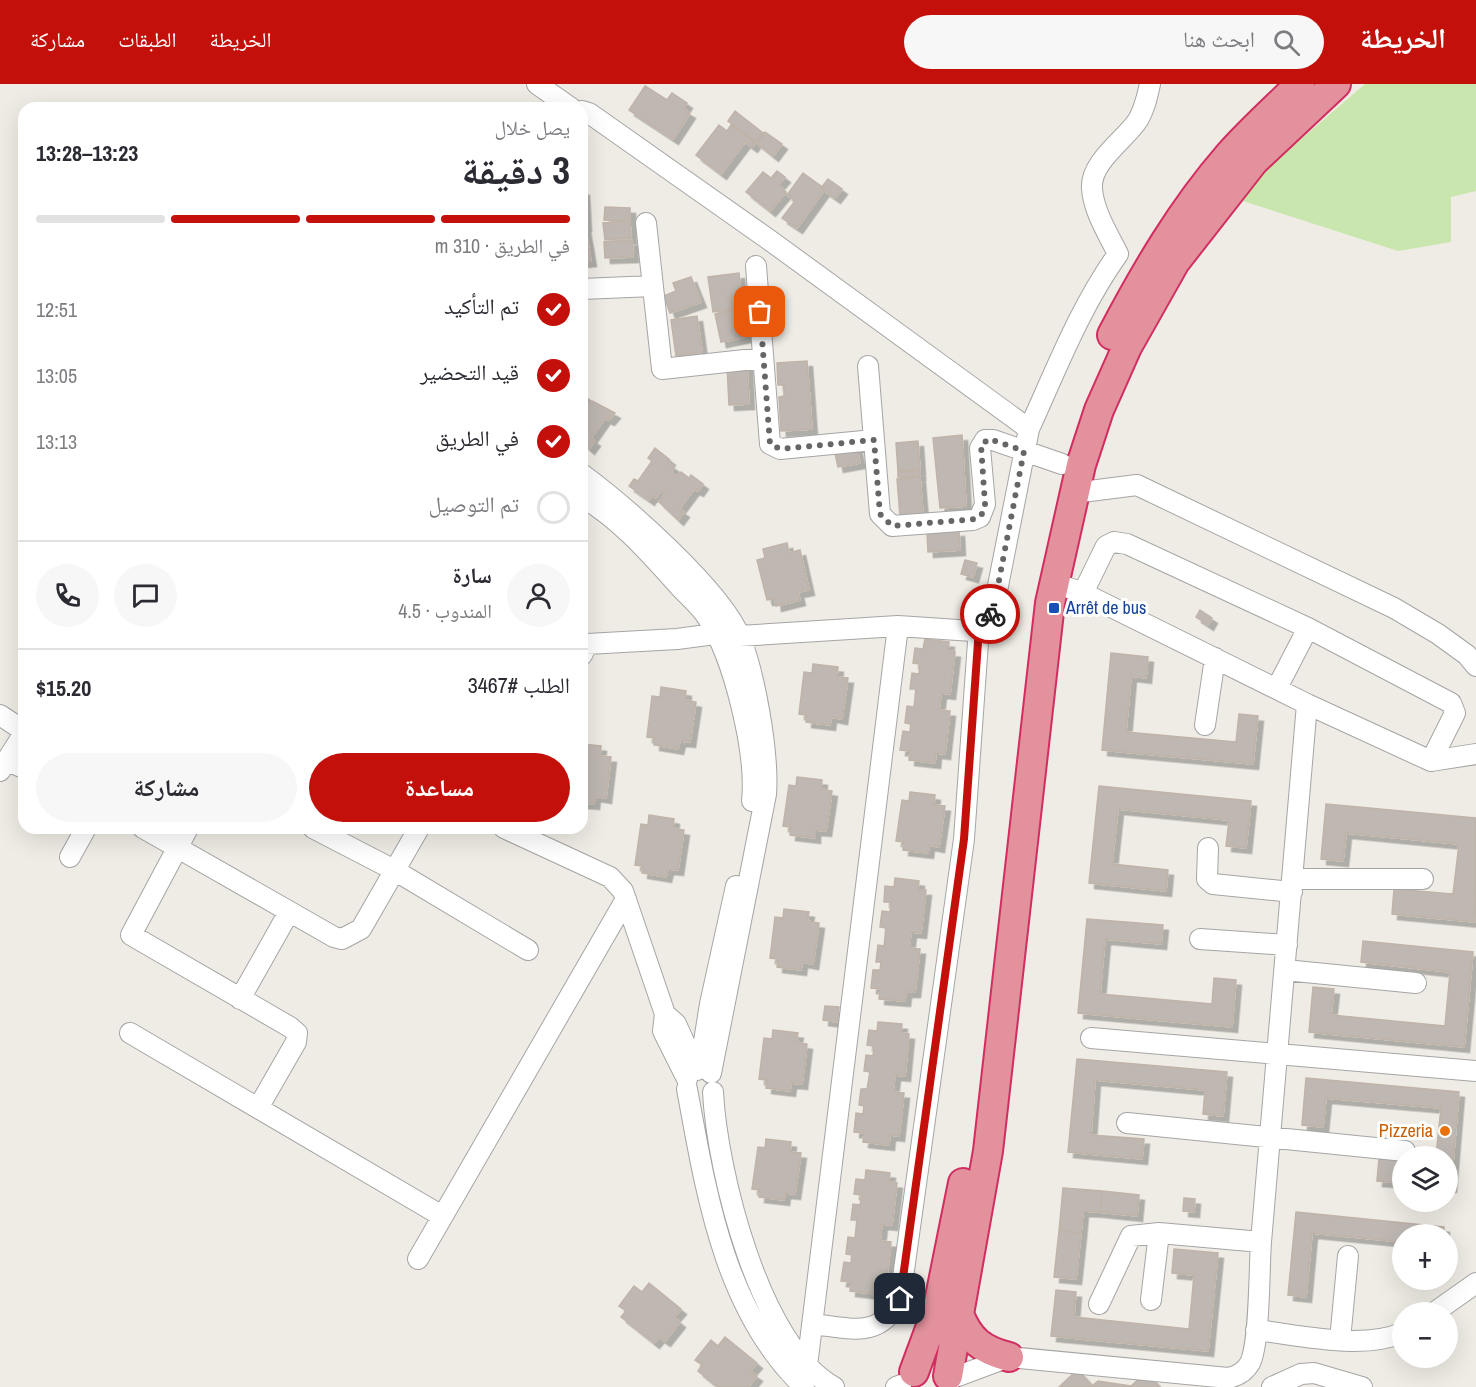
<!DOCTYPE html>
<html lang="ar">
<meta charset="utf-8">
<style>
:root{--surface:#fff;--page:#f7f7f7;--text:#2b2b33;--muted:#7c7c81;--line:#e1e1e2;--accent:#c3100a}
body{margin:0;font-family:"Archivo Narrow","Noto Naskh Arabic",sans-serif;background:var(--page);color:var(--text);direction:rtl;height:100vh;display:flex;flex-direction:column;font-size:22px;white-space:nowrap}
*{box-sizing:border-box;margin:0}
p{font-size:20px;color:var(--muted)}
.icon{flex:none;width:33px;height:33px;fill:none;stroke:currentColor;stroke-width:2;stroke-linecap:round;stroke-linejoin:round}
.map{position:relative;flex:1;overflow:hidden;direction:ltr}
.drawer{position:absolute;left:18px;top:18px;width:570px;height:732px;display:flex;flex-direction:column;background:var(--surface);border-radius:18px;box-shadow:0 6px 24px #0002;direction:rtl}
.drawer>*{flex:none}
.controls{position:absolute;left:1392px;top:1062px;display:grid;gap:12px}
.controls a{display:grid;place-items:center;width:66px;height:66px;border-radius:50%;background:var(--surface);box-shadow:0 6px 24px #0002;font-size:30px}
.pin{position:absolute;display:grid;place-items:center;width:51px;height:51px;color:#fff;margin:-26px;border-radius:12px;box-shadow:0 3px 9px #0006}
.courier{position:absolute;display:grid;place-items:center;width:60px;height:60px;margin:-30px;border:4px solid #c3100a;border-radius:50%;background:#fff;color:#222;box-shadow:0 2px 8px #0007}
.headline em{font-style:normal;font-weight:700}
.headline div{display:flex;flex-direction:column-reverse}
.headline{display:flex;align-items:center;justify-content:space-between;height:102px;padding:0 18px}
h1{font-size:39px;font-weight:700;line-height:45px}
.bar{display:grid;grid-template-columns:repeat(4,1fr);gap:9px 6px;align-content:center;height:72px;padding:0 18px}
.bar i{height:8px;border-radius:4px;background:var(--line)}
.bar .current{background:var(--accent)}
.bar p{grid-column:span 4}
.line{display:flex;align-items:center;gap:15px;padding:0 18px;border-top:2px solid var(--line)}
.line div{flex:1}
.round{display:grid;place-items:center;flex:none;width:63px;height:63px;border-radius:32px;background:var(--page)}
ol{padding:0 18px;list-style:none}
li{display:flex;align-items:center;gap:18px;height:66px}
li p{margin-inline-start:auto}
li .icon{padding:6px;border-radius:50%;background:var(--accent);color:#fff;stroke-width:4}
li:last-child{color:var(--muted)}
li i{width:33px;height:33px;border:3px solid var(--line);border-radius:50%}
.cta{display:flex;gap:12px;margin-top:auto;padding:12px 18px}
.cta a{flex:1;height:69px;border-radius:36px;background:var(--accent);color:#fff;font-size:24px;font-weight:700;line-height:69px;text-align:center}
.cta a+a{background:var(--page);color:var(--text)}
header{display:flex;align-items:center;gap:36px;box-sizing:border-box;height:84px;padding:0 30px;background:var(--accent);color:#fff}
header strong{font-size:28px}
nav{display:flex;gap:33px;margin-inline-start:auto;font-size:21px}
.search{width:420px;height:54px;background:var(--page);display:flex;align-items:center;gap:15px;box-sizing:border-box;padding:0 21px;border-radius:33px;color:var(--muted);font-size:22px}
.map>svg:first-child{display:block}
.grass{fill:#c8e6ad}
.building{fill:#bfb8b2;stroke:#c0b3a8;stroke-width:1.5;filter:url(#shadow)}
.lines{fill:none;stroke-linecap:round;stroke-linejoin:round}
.minor-casing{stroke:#a5a5a5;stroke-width:22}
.highway-casing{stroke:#d22d60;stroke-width:32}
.minor{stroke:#fff;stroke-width:20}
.highway{stroke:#e2919d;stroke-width:28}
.done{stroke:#676664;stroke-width:6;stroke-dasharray:0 10.8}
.route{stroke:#c3100a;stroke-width:8}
.transit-dot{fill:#1a4fb4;stroke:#fff;stroke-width:2}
.food-dot{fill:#e8710a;stroke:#fff;stroke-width:2}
.labels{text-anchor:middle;stroke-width:6;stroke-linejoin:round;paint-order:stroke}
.transit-label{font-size:18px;fill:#164399;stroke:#fff;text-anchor:start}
.food-label{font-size:18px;fill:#c56008;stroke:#fff;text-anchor:end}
</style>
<header>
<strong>الخريطة</strong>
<div class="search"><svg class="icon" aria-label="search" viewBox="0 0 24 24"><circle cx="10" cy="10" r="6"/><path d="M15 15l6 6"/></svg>ابحث هنا</div>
<nav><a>الخريطة</a><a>الطبقات</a><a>مشاركة</a></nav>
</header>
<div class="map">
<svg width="1476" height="1303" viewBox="0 0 1476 1303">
<defs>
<filter id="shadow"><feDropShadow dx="5.5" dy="5.5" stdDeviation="0" flood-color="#0004"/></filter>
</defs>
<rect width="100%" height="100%" fill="#efece5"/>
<path class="grass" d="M1365,0H1476V107L1451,113V158L1398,167L1243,117L1250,99Z"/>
<path class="building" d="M645,2L667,16L672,9L687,19L683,25L690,29L673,55L629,26Z
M735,27L763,49L756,58L728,37Z
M719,41L727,47L731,41L755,59L752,63L745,58L721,90L696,71Z
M765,48L782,60L773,72L757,59Z
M777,87L785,93L778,101L786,108L770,127L746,108L763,88L771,94Z
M803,89L825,105L797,144L782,134L795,117L787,111Z
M828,95L842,105L835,114L821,104Z
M582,106H584L586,142H582Z
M605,123L630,124V137L604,136Z
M630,137L631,154L605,156L603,139Z
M582,142H585L591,177L582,178Z
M632,156L633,173L605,174L604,158Z
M739,189L742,224L713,228L708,193Z
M691,193L701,218L670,229L664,212L676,207L673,199Z
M740,225L746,253L721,258L715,230Z
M697,232L702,268L676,272L671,236Z
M807,277L812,345L781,347L779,313L784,312V301H778L777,279Z
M747,280L749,320L729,321L727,281Z
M582,309L586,312L582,317L588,322L592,317L615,329L609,336L605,334L591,354L595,357L589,365L582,359Z
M962,351L966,422L940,424L933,354Z
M918,357L920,386L898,387L896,359Z
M856,361L860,379L838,383L834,365Z
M655,364L670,376L668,379L674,383L671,388L677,393L681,388L689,394L691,391L703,400L698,407L694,405L679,425L684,428L678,436L659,418L666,408L662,406L656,414L652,411L649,416L629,402L634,395L638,397L652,377L648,374Z
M920,387V392L898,393V388Z
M920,393L923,430L900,432L897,395Z
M959,447L960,466L928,468L927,449Z
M787,459L789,469L800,466L809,506L798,508L800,516L776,522L775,515L767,516L757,476L765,474L763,465Z
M965,476L977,479L973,493L961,490Z
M1200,526L1212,534L1208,541L1196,533Z
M925,555L949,558L948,567L955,568L950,610L941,609L939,626L950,627L945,670L936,669L935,679L909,676L910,667L900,666L903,647L910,648L911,640L905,639L907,622L914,623L916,605H910L912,589L919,590L920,580L913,579L915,564L923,565Z
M1111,569L1148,573L1146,594L1131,592L1126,648L1236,658L1239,630L1258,632L1253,680L1102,666Z
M813,580L838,583L837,593L848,594L842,635L831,633L830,641L806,638L807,631L799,630L804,588L812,589Z
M661,603L686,607L685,616L696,618L690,658L680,657L678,665L654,661L655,654L647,653L652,612L660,613Z
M582,660L601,662L600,672L611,673L606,714L595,712L594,720L582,719Z
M797,693L822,696L821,705L832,707L826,747L815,746V754L790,751L791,743L783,742L789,701L796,702Z
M1099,702L1251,717L1246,764L1226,762L1229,736L1118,725L1112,780L1168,786L1166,807L1089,799Z
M910,708L935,711L934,721L945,722L939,763L929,761L928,769L903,766L904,758L896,757L902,716L909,717Z
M1326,720L1476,734L1475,838L1392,830L1394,805L1453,810L1459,760L1346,749L1343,777L1321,775Z
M649,731L674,735L673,744L684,746L678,786L668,785L666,793L642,789L643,782L635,781L641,740L648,741Z
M895,794L919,797L918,806H926L921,849L911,848L909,864L920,865L915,908H906L905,917L879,915L880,905L871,904L873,886H880L881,878H876L878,861L884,862L886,844L880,843L882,827L890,828L891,818H884L885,802L894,803Z
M784,825L809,828L807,837L819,839L813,880L802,878L801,886L777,883L778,875L770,874L775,833L783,834Z
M1087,835L1163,841L1161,860L1105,855L1100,910L1212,920L1214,894L1236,896L1232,943L1078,929Z
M1363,857L1473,868L1464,963L1309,948L1313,903L1334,905L1331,931L1445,942L1450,888L1361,878Z
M825,922L839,923L837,938L823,936Z
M878,938L902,940L901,949L909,950L905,992L895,991L893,1008L904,1009L899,1052L890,1051L889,1061L863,1058L864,1049L854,1048L856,1029L863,1030L864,1022L859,1021L861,1005H867L870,988L864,987L866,971L873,972L874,962L867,961L869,946L877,947Z
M773,946L798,949L796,958L807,960L802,1000L791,999L790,1007L766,1004L767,996L759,995L764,954L772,955Z
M1077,975L1227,988L1223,1032L1203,1030L1205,1006L1095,996L1091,1051L1144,1055L1142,1075L1068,1068Z
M1306,994L1459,1008L1451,1103H1448V1072H1436L1441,1024L1326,1014L1323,1043L1302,1041Z
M766,1055L791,1058L790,1068L801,1069L795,1110L785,1109L784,1116L759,1113L760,1106L752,1105L758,1063L765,1064Z
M1379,1074L1402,1076V1099L1377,1097Z
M866,1086L890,1089L889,1098L897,1099L892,1141L882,1140L880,1157L891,1158L886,1201L877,1200L876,1210L850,1207L851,1198L841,1197L844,1178L851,1179L852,1171L846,1170L848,1153L855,1154L857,1136H851L853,1120L860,1121L862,1111L854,1110L856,1095L865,1096Z
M1063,1104L1102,1107L1100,1128L1083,1127L1081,1149L1059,1147Z
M1102,1107L1139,1111L1137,1132L1100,1128Z
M1184,1114L1195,1115L1194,1128L1183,1127Z
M1296,1128L1444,1143V1150H1402V1158L1312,1149L1306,1213L1288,1211Z
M1059,1147L1081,1149L1076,1195L1054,1193Z
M1174,1165L1218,1169L1208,1267L1051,1252L1056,1206L1076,1208L1074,1233L1189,1245L1194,1191L1172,1189Z
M649,1199L681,1225L674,1233L680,1238L665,1257L659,1253L654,1259L621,1233L626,1227L619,1222L634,1202L642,1208Z
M725,1253L757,1279L750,1287L757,1292L748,1303H718L698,1287L702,1281L695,1276L711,1256L718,1262Z
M1075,1288H1080L1092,1302L1098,1297L1131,1302L1146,1288L1160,1303H1059Z"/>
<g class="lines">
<defs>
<path id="minor" d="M537,0L571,24
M582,27L589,29L768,155L1029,345L995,517C990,530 986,541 973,547L898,542L739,552L715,550L677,555L587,560L582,571
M646,139L662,285L763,274
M756,182L770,360L780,365L874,356
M582,205L653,202
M868,282L880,430L892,442L973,436L980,433L985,420L980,364L985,356H993L1062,380
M1029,345C1056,286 1080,223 1118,170C1108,150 1093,126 1092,104C1090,78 1126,55 1138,36C1145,24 1147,13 1150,0
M582,390C624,421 721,506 740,553C755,591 769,669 766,710L711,989
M1074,409L1137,401L1394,524L1438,550L1467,571L1476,582
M582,413C620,435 650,470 679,502C688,512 700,522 707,533C734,574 757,669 752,717
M1055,499L1083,509L1307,620L1431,677L1476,670
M1083,509L1106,462L1114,458L1127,460L1308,544L1451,619L1455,629L1431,677
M1277,604L1308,544
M0,631L24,647
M1205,641L1215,574
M7,677L24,684
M0,687L24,649
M143,744L334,853L342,855L361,845L419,744
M188,744L131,851L290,943L297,949L296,958L258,1024
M313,744L394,786L528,866
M504,744L610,793L623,807L665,930L663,947L687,995
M1208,764L1207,795L1213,800L1292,808
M70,773L86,744
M1293,795H1423
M1200,855L1287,861
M1285,886L1416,899
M240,915L289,828
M665,930L676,940L697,986
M130,949L442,1132
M1091,954L1476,987
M701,976L710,920L736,802
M687,1005C706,1108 724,1227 804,1303
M713,1008C717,1087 760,1263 834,1303
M1127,1039L1405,1067
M418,1175L626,815
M1151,1216L1159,1149
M1099,1220L1131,1152L1159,1149L1261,1158
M1435,1228L1476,1199
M812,1240C851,1244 879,1256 900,1215L964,755L979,544
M1256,1246C1299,1251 1362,1266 1402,1249
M1340,1256L1348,1172
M807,1282L898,542
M950,1295L1009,1273L1228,1294C1238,1292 1245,1288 1250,1279C1260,1259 1259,1184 1261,1158L1307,620
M896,1303L901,1301
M1272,1303L1301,1290L1314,1289L1362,1303"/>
<path id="highway" d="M1112,251C1145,188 1182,125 1229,71C1251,46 1277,23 1300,0
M959,1230C969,1256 982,1266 1009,1273
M914,1288L938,1223L963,1099
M948,1292L988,1067L1050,519L1081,381L1099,326L1127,263L1175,178L1254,77L1336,0"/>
</defs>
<use href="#minor" class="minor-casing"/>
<use href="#highway" class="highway-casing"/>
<use href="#minor" class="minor"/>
<use href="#highway" class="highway"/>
</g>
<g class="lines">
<path class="done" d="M760,228L770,360L780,365L874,356L880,430L892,442L976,435L983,429L985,420L981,361L989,355L1024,367L995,517L990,530"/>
<path class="route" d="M900,1215L964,755L979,544L990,530"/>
</g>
<rect class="transit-dot" x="1048" y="518" width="12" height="12" rx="3"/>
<circle class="food-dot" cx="1445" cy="1047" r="6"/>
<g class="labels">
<g class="transit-label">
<text x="1066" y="530">Arrêt de bus</text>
</g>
<g class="food-label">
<text x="1433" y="1053">Pizzeria</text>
</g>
</g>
</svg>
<div class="controls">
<a><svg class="icon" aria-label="layers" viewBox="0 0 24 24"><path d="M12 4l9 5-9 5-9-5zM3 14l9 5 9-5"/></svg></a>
<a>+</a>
<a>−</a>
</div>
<div class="pin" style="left:760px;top:228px;background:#ea580c"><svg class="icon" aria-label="bag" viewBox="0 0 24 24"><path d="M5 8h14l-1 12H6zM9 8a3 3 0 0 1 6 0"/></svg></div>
<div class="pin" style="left:900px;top:1215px;background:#1f2937"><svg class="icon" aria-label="home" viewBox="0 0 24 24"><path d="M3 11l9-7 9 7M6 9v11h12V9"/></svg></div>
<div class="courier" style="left:990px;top:530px"><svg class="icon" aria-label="bike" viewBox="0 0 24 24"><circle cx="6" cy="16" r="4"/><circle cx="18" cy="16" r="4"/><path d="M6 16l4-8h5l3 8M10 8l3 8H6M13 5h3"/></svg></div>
<section class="drawer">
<div class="headline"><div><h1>3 دقيقة</h1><p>يصل خلال</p></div><em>13:23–13:28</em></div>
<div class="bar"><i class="current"></i><i class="current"></i><i class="current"></i><i></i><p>في الطريق · 310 m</p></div>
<ol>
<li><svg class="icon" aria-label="check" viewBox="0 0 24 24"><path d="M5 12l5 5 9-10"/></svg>تم التأكيد<p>12:51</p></li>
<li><svg class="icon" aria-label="check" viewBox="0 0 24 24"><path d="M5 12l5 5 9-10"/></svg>قيد التحضير<p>13:05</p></li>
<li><svg class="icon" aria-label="check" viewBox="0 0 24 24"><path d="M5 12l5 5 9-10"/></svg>في الطريق<p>13:13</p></li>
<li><i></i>تم التوصيل</li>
</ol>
<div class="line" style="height:108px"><a class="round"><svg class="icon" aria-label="person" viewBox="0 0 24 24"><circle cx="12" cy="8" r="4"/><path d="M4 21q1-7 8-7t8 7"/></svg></a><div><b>سارة</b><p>المندوب · 4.5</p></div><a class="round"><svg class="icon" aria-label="chat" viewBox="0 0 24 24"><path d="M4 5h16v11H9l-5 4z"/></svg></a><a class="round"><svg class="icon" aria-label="phone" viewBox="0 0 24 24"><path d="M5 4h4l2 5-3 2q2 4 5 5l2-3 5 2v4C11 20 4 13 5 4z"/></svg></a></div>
<div class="line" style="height:78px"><div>الطلب #3467</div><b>$15.20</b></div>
<div class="cta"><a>مساعدة</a><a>مشاركة</a></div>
</section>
</div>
